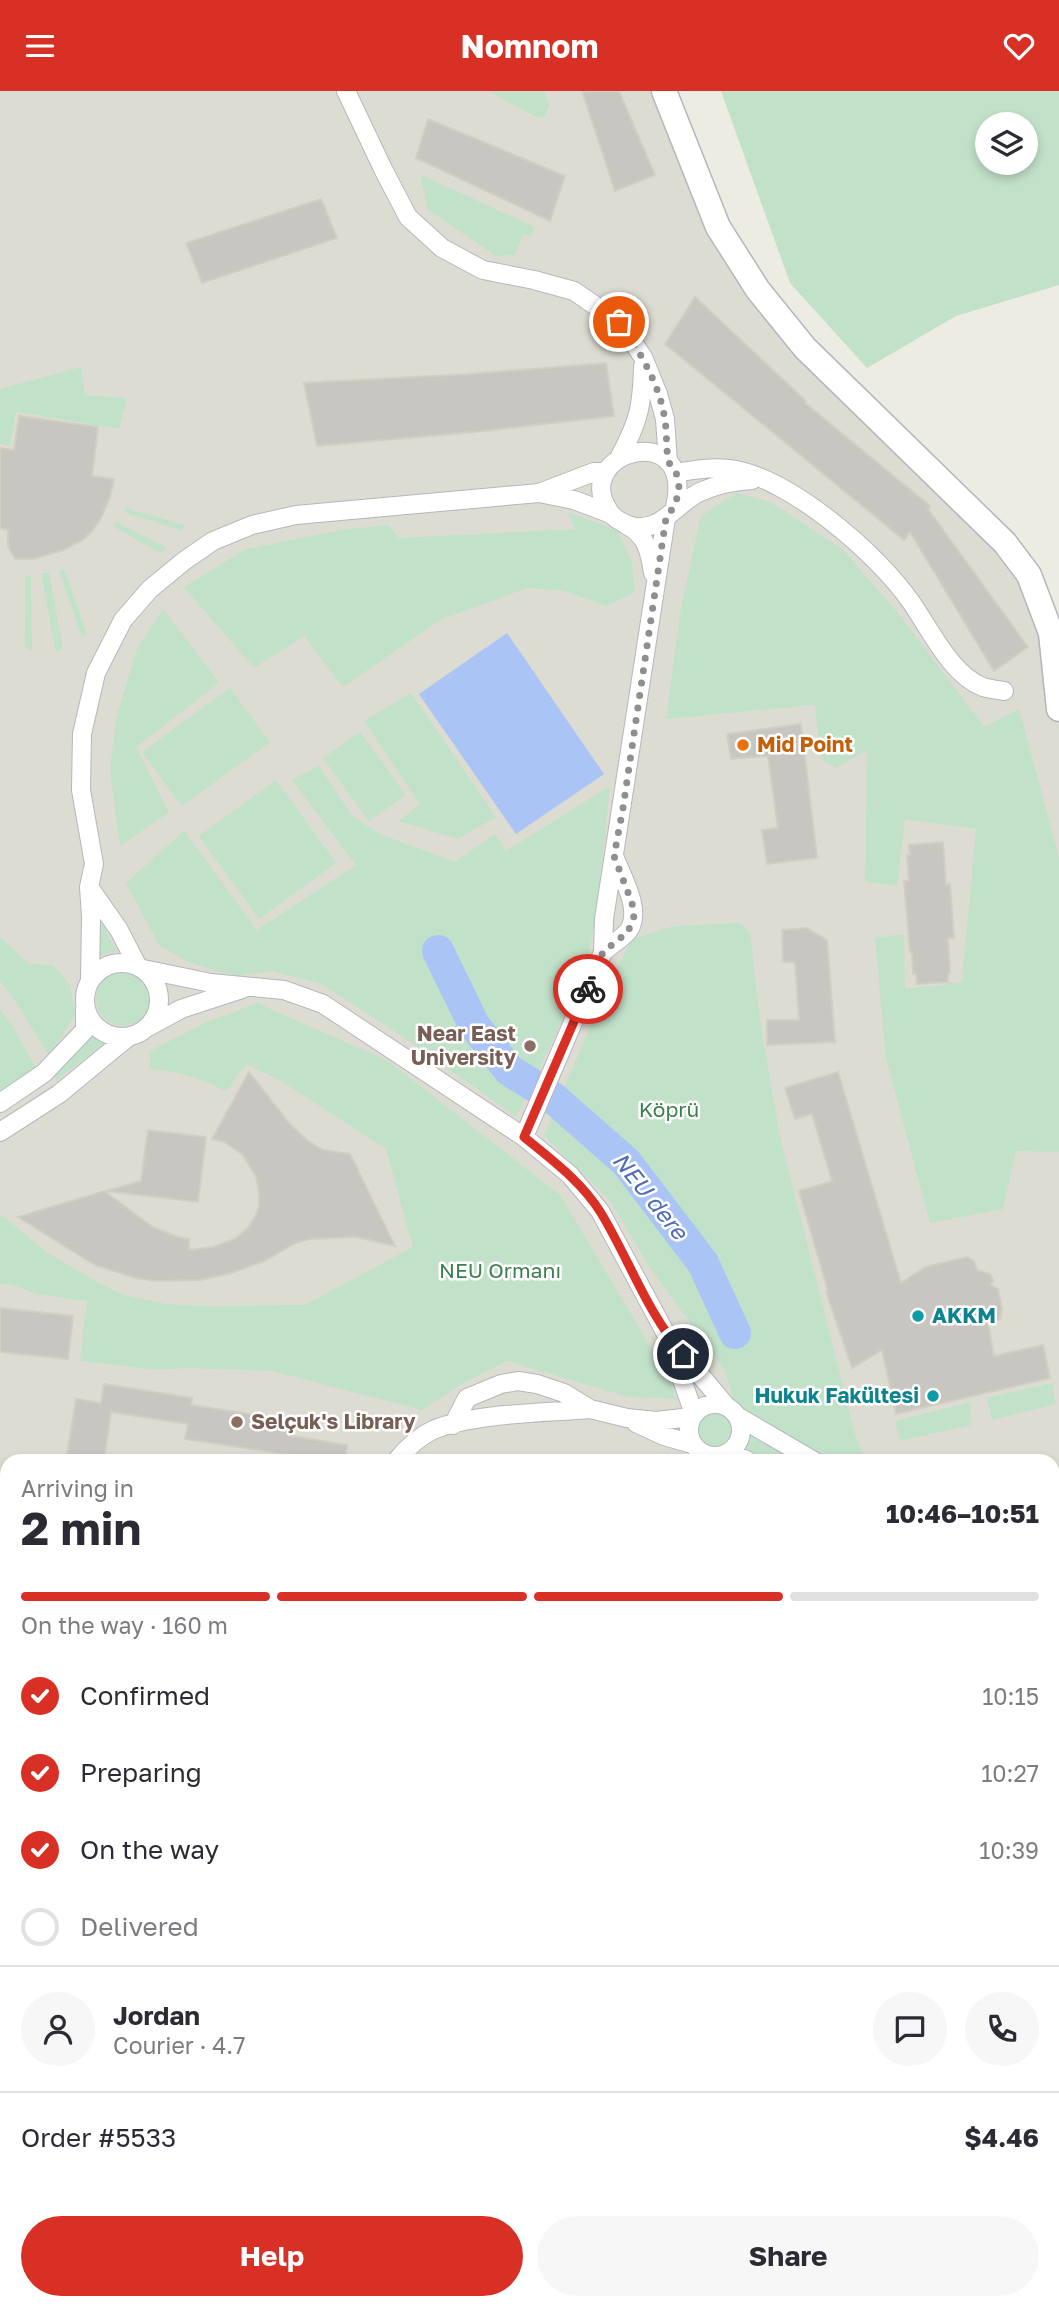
<!DOCTYPE html>
<meta charset="utf-8">
<style>
:root{--surface:#fff;--page:#f7f7f7;--text:#2b2b33;--muted:#7c7c81;--line:#e1e1e2;--accent:#d93025}
body{margin:0;font-family:"Golos Text",sans-serif;background:var(--page);color:var(--text);height:100vh;display:flex;flex-direction:column;font-size:26px;white-space:nowrap}
*{box-sizing:border-box;margin:0}
p{font-size:23px;color:var(--muted)}
.icon{flex:none;width:38px;height:38px;fill:none;stroke:currentColor;stroke-width:2;stroke-linecap:round;stroke-linejoin:round}
.map{position:relative;flex:1;overflow:hidden}
.sheet{position:absolute;left:0px;top:1363px;width:1060px;height:856px;display:flex;flex-direction:column;background:var(--surface);border-radius:21px 21px 0 0;box-shadow:0 4px 10px #0003}
.sheet>*{flex:none}
.controls{position:absolute;left:975px;top:21px;display:grid;gap:14px}
.controls a{display:grid;place-items:center;width:63px;height:63px;border-radius:50%;background:var(--surface);box-shadow:0 4px 10px #0003;font-size:35px}
.pin{position:absolute;display:grid;place-items:center;width:60px;height:60px;color:#fff;margin:-30px;border:4px solid #fff;border-radius:50%;box-shadow:0 2px 7px #0007}
.courier{position:absolute;display:grid;place-items:center;width:70px;height:70px;margin:-35px;border:5px solid #d93025;border-radius:50%;background:#fff;color:#222;box-shadow:0 2px 9px #0007}
.summary em{font-style:normal;font-weight:700}
.summary div{display:flex;flex-direction:column-reverse}
.summary{display:flex;align-items:center;justify-content:space-between;height:119px;padding:0 21px}
h1{font-size:46px;font-weight:700;line-height:52px}
.bar{display:grid;grid-template-columns:repeat(4,1fr);gap:10px 7px;align-content:center;height:84px;padding:0 21px}
.bar i{height:9px;border-radius:5px;background:var(--line)}
.bar .selected{background:var(--accent)}
.bar p{grid-column:span 4}
.line{display:flex;align-items:center;gap:18px;padding:0 21px;border-top:2px solid var(--line)}
.line div{flex:1}
.round{display:grid;place-items:center;flex:none;width:74px;height:74px;border-radius:37px;background:var(--page)}
ol{padding:0 21px;list-style:none}
li{display:flex;align-items:center;gap:21px;height:77px}
li p{margin-inline-start:auto}
li .icon{padding:7px;border-radius:50%;background:var(--accent);color:#fff;stroke-width:4}
li:last-child{color:var(--muted)}
li i{width:38px;height:38px;border:4px solid var(--line);border-radius:50%}
.button{display:flex;gap:14px;margin-top:auto;padding:14px 21px}
.button a{flex:1;height:80px;border-radius:42px;background:var(--accent);color:#fff;font-size:28px;font-weight:700;line-height:80px;text-align:center}
.button a+a{background:var(--page);color:var(--text)}
header{display:flex;justify-content:space-between;align-items:center;height:91px;padding:0 21px;background:var(--accent);color:#fff;font-size:32px;font-weight:700}
.map>svg:first-child{display:block}
.education{fill:#dcdcd2}
.green{fill:#c2e1c9;fill-rule:evenodd}
.water{fill:#aac4f5}
.lines{fill:none;stroke-linecap:round;stroke-linejoin:round}
.river{stroke:#aac4f5;stroke-width:32}
.building{fill:#c8c6c0;stroke:#d0cfc2;stroke-width:2}
.street-casing{stroke:#b5b7bc;stroke-width:20}
.secondary-casing{stroke:#b5b6bc;stroke-width:27}
.street{stroke:#fff;stroke-width:18}
.secondary{stroke:#fff;stroke-width:24}
.done{stroke:#8e8f8f;stroke-width:7;stroke-dasharray:0 12.6}
.route{stroke:#d93025;stroke-width:9}
.food-dot{fill:#e8710a;stroke:#fff;stroke-width:2.5}
.education-dot{fill:#8d6e63;stroke:#fff;stroke-width:2.5}
.culture-dot{fill:#0f9aa8;stroke:#fff;stroke-width:2.5}
.labels{text-anchor:middle;stroke-width:5;stroke-linejoin:round;paint-order:stroke}
.food-label{font-size:21px;font-weight:bold;fill:#c56008;stroke:#fff;text-anchor:start}
.education-label{font-size:21px;font-weight:bold;fill:#785e54;stroke:#fff;text-anchor:end}
.park-label{font-size:21px;fill:#3e7f4f;stroke:#fff}
.culture-label{font-size:21px;font-weight:bold;fill:#0d838f;stroke:#fff;text-anchor:start}
.water-label{font-size:23px;font-style:italic;fill:#506bb5;stroke:#fff}
</style>
<header><svg class="icon" aria-label="menu" viewBox="0 0 24 24"><path d="M4 6h16M4 12h16M4 18h16"/></svg>Nomnom<svg class="icon" aria-label="heart" viewBox="0 0 24 24"><path d="M12 20l-8-8c-3-5 5-10 8-4 3-6 11-1 8 4z"/></svg></header>
<div class="map">
<svg width="1059" height="2218" viewBox="0 0 1059 2218">
<rect width="100%" height="100%" fill="#ecece3"/>
<path class="education" d="M0,0H667L758,199L1029,484L1059,539V2218H80L74,2212H1054V1370H7V2148L0,2141Z"/>
<path class="green" d="M488,0H545L549,15L545,25L538,27Z
M721,0H1059V194L956,225L867,277L790,192ZM987,33H1026V72H987Z
M421,84L535,136L531,145L523,143L515,164L496,165L427,118Z
M81,276L85,304L127,307L119,338L16,321L10,355L0,353V298Z
M736,402L770,411L842,458L897,521L984,636L1019,618L1059,767V1061L1016,1060L1003,1118L930,1132L886,967L875,847L904,843L905,898L962,891L976,738L905,728L897,795L865,791L867,659L836,677L821,668L815,614L666,628L681,517L701,425Z
M126,417L184,434L182,440L124,421Z
M568,421L617,439L632,471L635,501L606,515L564,500L527,497L440,529L343,596L304,545L254,577L184,496L246,458L341,439L388,434L399,447L575,438Z
M116,431L167,457L160,462L113,435Z
M64,478L87,543L82,546L59,480Z
M41,482H49L63,557L56,561Z
M31,484L32,559L25,556V485Z
M163,518L219,592L136,656L169,721L120,755L110,679L116,628L137,558Z
M230,597L270,651L182,715L142,661Z
M411,602L496,726L458,748L399,730L420,713L364,630Z
M360,641L406,704L369,730L323,667Z
M319,675L352,725L380,743L455,771L495,743L506,760L610,695L597,819L585,883L516,1026L405,947L320,892L271,880L236,885L190,872L159,854L126,792L184,740L257,839L356,774L292,689Z
M276,689L336,772L259,828L199,745Z
M98,826L117,860L97,865Z
M739,832L750,842L760,929L780,1046L855,1343L865,1370H823L741,1322L735,1314L725,1279L650,1177L609,1108L544,1045L604,903L632,848L674,835Z
M0,846L29,873L53,874L70,894L75,924L49,965L16,911L0,890Z
M96 908a27 27 0 1 1 54 0a27 27 0 1 1-54 0Z
M257,912L388,970L560,1104L671,1290L676,1308L628,1306L508,1270L463,1292L422,1319L272,1280L188,1277L155,1279L80,1270L87,1210L36,1203L13,1194L0,1192V1123L48,1162L101,1193L124,1204L166,1213L202,1215L305,1214L413,1156L386,1058L281,990L246,973L226,1000C200,987 178,980 150,978V960L207,931Z
M0,918L13,936L36,977L0,1000Z
M90,940L109,950L57,988L51,982Z
M1052,1292L1056,1313L992,1329L987,1307Z
M970,1311L971,1334L900,1350L895,1330Z
M697 1338a17 17 0 1 1 34 0a17 17 0 1 1-34 0Z
M750,1345L795,1370H781L742,1362Z
M1054,1469L1059,1473V1609L1054,1608Z"/>
<path class="water" d="M507,542L604,683L516,743L419,603Z"/>
<g class="lines">
<path class="river" d="M438,860L474,934L509,979L552,1006L626,1071L703,1172L735,1242"/>
</g>
<path class="building" d="M582,0H619L655,84L615,100Z
M428,28L565,85L550,130L416,67Z
M321,108L337,147L202,192L186,152Z
M695,206L806,310L805,312L930,415L928,418L1028,556L994,580L910,441L904,449L665,253Z
M606,272L614,325L474,341L317,355L304,292L470,283Z
M19,325L98,336L92,385L114,388L110,406L101,427L92,440L81,450L64,459L33,468H15L8,455V439L0,437V357L14,359Z
M801,633L817,767L767,773L762,739L778,737L768,665L731,668L727,643Z
M943,751L946,794L950,793L954,847H948L950,882H948V891L917,893L916,883H913L912,861H910L904,790H909L907,764H910L909,754Z
M807,837L827,849L835,951L767,954V929H799L795,871H783L782,839Z
M249,981L289,1032L308,1050L323,1059L350,1063L395,1155L356,1146L310,1148L296,1152L264,1170L232,1182L200,1189L157,1190L136,1187L95,1174L18,1126L104,1100L153,1136L178,1146L189,1148V1159L213,1156L235,1148L248,1137L255,1126L259,1115V1101L256,1085L242,1063L224,1051L212,1048Z
M838,981L901,1192L925,1176L967,1166L974,1170L977,1179L990,1183L993,1189L991,1194L998,1198L1002,1218L1000,1228L988,1232L994,1265L1043,1254L1050,1287L896,1323L882,1259L852,1277L826,1200H828L799,1100L832,1090L812,1023L795,1028L785,997Z
M148,1039L206,1046L198,1111L106,1100L141,1090Z
M0,1217L73,1225L68,1268L0,1261Z
M104,1293L192,1307L191,1314L295,1330L292,1345L347,1354L345,1370H331L185,1348L188,1333L111,1321L104,1370H66L76,1308L101,1312Z"/>
<g class="lines">
<defs>
<path id="street" d="M346,0L383,78L408,126L442,157L483,179L534,189L574,200L619,231L643,266L658,303L665,328L668,371
M620,365C639,330 642,315 643,275
M675,382C693,379 711,376 729,378C788,385 878,463 911,511C930,538 951,584 983,596C989,598 997,599 1004,600
M539,402L574,409L611,423
M675,416C696,325 569,361 609,420C614,428 622,432 631,435C660,443 676,412 700,401C716,394 734,390 752,389
M626,434C646,443 650,461 653,482
M89,796L119,839L137,874
M603,861C611,854 623,847 629,839C642,818 622,786 614,765
M85 909a37 37 0 1 1 74 0a37 37 0 1 1-74 0Z
M143,878L211,892L284,899L323,913L524,1046L570,1084L600,1120L666,1243L694,1323
M90,889L91,826L89,796L94,773L81,699L82,643L96,582L123,529L150,498L184,470L213,450L252,434L296,424L539,402L594,381H606
M148,936L181,918L242,898
M0,1012L44,982L85,939V918
M0,1041L59,1003L128,946
M524,1046L603,861L604,828L666,427
M675,1254L727,1316
M689 1339a26 26 0 1 1 52 0a26 26 0 1 1-52 0Z
M737,1325L814,1370
M636,1332L664,1345L692,1353
M453,1334L467,1307L501,1293L518,1290L537,1293L564,1302L590,1318L627,1327L656,1330L692,1326
M729,1361L748,1370
M396,1370C406,1358 418,1346 433,1339C473,1322 545,1322 590,1318
M1054,1431L1059,1436
M1054,1448L1059,1453
M0,1654L7,1663
M1054,1759L1059,1740
M1054,1778L1059,1779
M1054,1813H1059
M298,2212L299,2218
M369,2212L371,2218
M867,2212V2218
M894,2212V2218"/>
<path id="secondary" d="M664,0L718,136L758,199L805,257L1005,452L1029,484L1051,542L1059,618"/>
</defs>
<use href="#street" class="street-casing"/>
<use href="#secondary" class="secondary-casing"/>
<use href="#street" class="street"/>
<use href="#secondary" class="secondary"/>
</g>
<g class="lines">
<path class="done" d="M588,898L603,861L628,841L634,825L632,812L614,765L623,717L666,427C676,414 683,398 676,382C673,377 669,374 668,368C666,355 667,342 665,330C660,293 640,261 619,231"/>
<path class="route" d="M588,898L524,1046C552,1069 582,1091 601,1122C629,1168 647,1222 683,1263"/>
</g>
<circle class="food-dot" cx="743" cy="654" r="7"/>
<g class="education-dot">
<circle cx="530" cy="955" r="7"/>
<circle cx="237" cy="1331" r="7"/>
</g>
<g class="culture-dot">
<circle cx="918" cy="1225" r="7"/>
<circle cx="933" cy="1305" r="7"/>
</g>
<g class="labels">
<g class="food-label">
<text x="757" y="661">Mid Point</text>
</g>
<g class="education-label">
<text x="516" y="950">Near East<tspan x="516" dy="24">University</tspan></text>
<text x="251" y="1338" text-anchor="start">Selçuk's Library</text>
</g>
<g class="park-label">
<text x="669" y="1026">Köprü</text>
<text x="500" y="1187">NEU Ormanı</text>
</g>
<g class="culture-label">
<text x="932" y="1232">AKKM</text>
<text x="919" y="1312" text-anchor="end">Hukuk Fakültesi</text>
</g>
<g class="water-label">
<text transform="translate(650 1105) rotate(51)" y="8">NEU dere</text>
</g>
</g>
</svg>
<div class="controls">
<a><svg class="icon" aria-label="layers" viewBox="0 0 24 24"><path d="M12 4l9 5-9 5-9-5zM3 14l9 5 9-5"/></svg></a>
</div>
<div class="pin" style="left:619px;top:231px;background:#ea580c"><svg class="icon" aria-label="bag" viewBox="0 0 24 24"><path d="M5 8h14l-1 12H6zM9 8a3 3 0 0 1 6 0"/></svg></div>
<div class="pin" style="left:683px;top:1263px;background:#1f2937"><svg class="icon" aria-label="home" viewBox="0 0 24 24"><path d="M3 11l9-7 9 7M6 9v11h12V9"/></svg></div>
<div class="courier" style="left:588px;top:898px"><svg class="icon" aria-label="bike" viewBox="0 0 24 24"><circle cx="6" cy="16" r="4"/><circle cx="18" cy="16" r="4"/><path d="M6 16l4-8h5l3 8M10 8l3 8H6M13 5h3"/></svg></div>
<section class="sheet">
<div class="summary"><div><h1>2 min</h1><p>Arriving in</p></div><em>10:46–10:51</em></div>
<div class="bar"><i class="selected"></i><i class="selected"></i><i class="selected"></i><i></i><p>On the way · 160 m</p></div>
<ol>
<li><svg class="icon" aria-label="check" viewBox="0 0 24 24"><path d="M5 12l5 5 9-10"/></svg>Confirmed<p>10:15</p></li>
<li><svg class="icon" aria-label="check" viewBox="0 0 24 24"><path d="M5 12l5 5 9-10"/></svg>Preparing<p>10:27</p></li>
<li><svg class="icon" aria-label="check" viewBox="0 0 24 24"><path d="M5 12l5 5 9-10"/></svg>On the way<p>10:39</p></li>
<li><i></i>Delivered</li>
</ol>
<div class="line" style="height:126px"><a class="round"><svg class="icon" aria-label="person" viewBox="0 0 24 24"><circle cx="12" cy="8" r="4"/><path d="M4 21q1-7 8-7t8 7"/></svg></a><div><b>Jordan</b><p>Courier · 4.7</p></div><a class="round"><svg class="icon" aria-label="chat" viewBox="0 0 24 24"><path d="M4 5h16v11H9l-5 4z"/></svg></a><a class="round"><svg class="icon" aria-label="phone" viewBox="0 0 24 24"><path d="M5 4h4l2 5-3 2q2 4 5 5l2-3 5 2v4C11 20 4 13 5 4z"/></svg></a></div>
<div class="line" style="height:91px"><div>Order #5533</div><b>$4.46</b></div>
<div class="button"><a>Help</a><a>Share</a></div>
</section>
</div>
